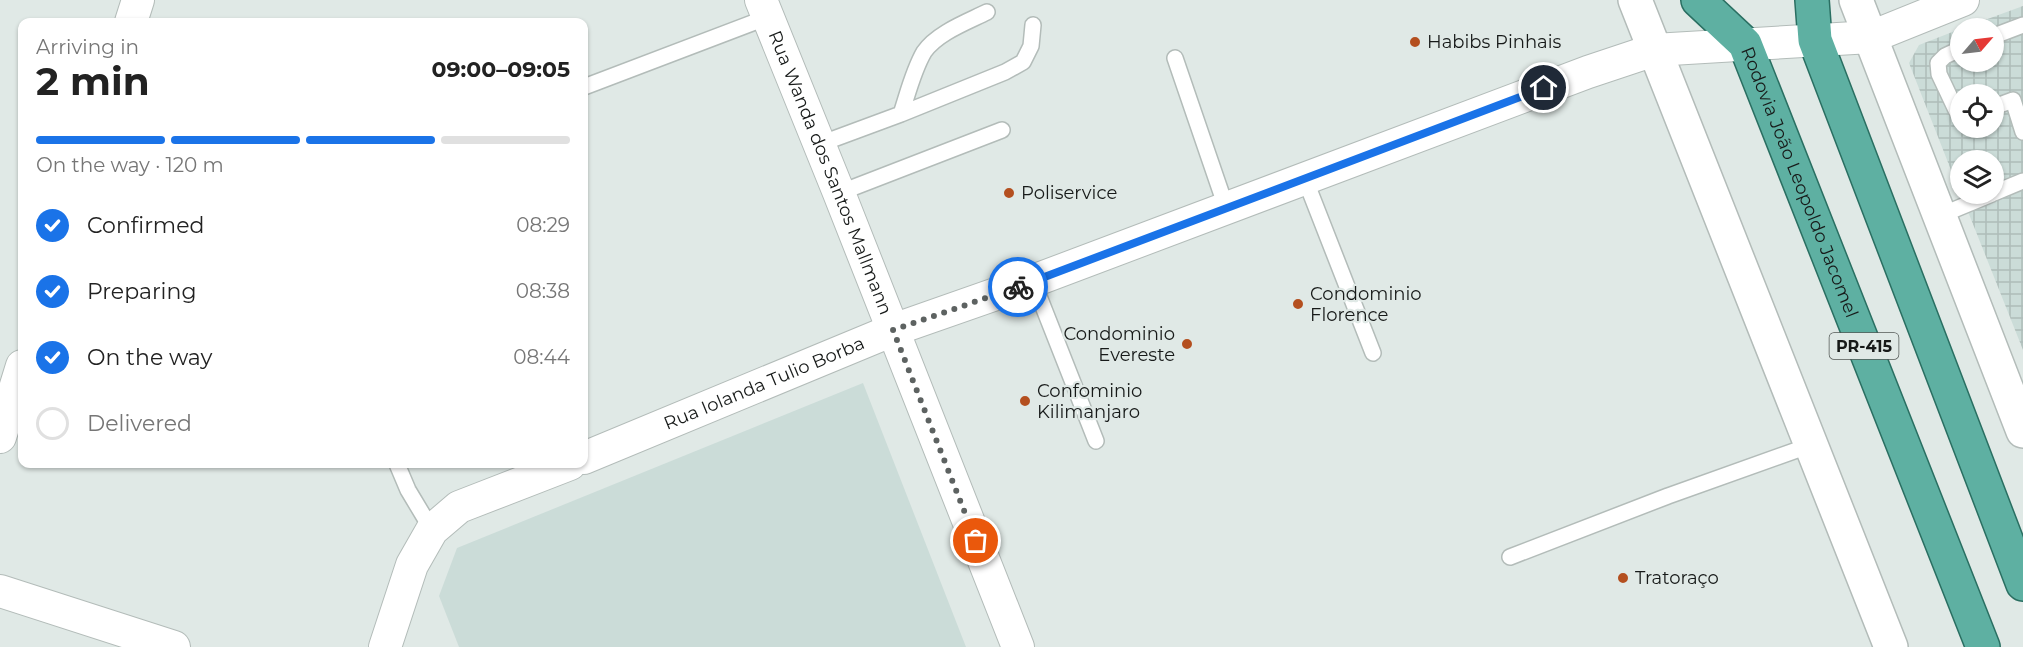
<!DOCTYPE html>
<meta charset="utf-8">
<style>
:root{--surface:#fff;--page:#f2f2f2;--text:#222;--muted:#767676;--line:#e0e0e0;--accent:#1a73e8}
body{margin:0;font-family:Montserrat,sans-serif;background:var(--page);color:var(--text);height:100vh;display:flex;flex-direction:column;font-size:22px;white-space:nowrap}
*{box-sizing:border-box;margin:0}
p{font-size:20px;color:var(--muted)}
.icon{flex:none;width:33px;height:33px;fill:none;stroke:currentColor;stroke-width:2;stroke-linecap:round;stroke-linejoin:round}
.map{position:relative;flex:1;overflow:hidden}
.drawer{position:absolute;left:18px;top:18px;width:570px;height:450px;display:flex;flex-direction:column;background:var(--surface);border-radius:12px;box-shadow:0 2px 4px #0004}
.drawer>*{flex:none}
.needle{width:39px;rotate:62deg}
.buttons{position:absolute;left:1950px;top:18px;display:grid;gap:12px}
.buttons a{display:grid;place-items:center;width:54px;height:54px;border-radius:50%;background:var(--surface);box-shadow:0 2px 4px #0004;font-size:30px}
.pin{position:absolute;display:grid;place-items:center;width:51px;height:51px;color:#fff;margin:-26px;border:3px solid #fff;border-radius:50%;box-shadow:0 2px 6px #0007}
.courier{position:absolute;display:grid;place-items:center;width:60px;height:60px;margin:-30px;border:4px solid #1a73e8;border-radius:50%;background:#fff;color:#222;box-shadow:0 2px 8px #0007}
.head em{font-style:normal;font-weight:700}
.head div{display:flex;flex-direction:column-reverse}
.head{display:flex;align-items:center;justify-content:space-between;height:102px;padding:0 18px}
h1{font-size:39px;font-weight:700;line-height:45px}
.bar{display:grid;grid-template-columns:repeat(4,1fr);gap:9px 6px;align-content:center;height:72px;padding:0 18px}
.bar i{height:8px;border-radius:4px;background:var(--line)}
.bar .current{background:var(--accent)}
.bar p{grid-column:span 4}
ol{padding:0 18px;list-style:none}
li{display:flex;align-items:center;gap:18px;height:66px}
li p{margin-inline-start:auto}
li .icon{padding:6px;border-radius:50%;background:var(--accent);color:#fff;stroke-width:4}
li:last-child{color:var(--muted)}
li i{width:33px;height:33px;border:3px solid var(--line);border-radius:50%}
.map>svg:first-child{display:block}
.built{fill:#cbdcd8}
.industrial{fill:url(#industrial-grid);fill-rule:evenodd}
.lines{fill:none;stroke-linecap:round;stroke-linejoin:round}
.service-casing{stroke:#b3bcb9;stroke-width:18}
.minor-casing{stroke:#b3bcb9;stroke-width:34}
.tertiary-casing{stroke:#b3bcb9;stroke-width:36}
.trunk-casing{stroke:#2a6f62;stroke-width:36}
.service{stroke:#fff;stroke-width:15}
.minor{stroke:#fff;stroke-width:32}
.tertiary{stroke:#fff;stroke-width:33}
.trunk{stroke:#5eb0a2;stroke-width:33}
.done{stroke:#5d6261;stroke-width:6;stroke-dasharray:0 10.8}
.route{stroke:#1a73e8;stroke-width:8}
.poi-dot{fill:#b44f1f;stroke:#e0e9e6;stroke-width:2}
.labels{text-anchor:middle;stroke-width:4.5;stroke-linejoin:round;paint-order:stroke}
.shield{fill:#e0e9e6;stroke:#535856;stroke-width:1.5}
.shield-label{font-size:16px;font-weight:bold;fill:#171a19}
.poi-label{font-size:18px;fill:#171a19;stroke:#e0e9e6;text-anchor:start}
.street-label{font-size:18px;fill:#171a19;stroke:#e0e9e6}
</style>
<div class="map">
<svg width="2023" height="647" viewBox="0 0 2023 647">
<defs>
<pattern id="industrial-grid" width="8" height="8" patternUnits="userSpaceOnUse" patternTransform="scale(1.5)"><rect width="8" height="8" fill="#cbdcd8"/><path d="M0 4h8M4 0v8" fill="none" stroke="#aebcb9"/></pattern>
</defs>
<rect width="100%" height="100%" fill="#e0e9e6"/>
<path class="built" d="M863,383L966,647H459L439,596L457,548Z"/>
<path class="industrial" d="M2023,6V350L1961,194H1994V160H1960V193L1909,63L1919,45L1960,29V62H1994V28H1963ZM1960,94H1994V128H1960Z"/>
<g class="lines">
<defs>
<path id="service" d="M1994,36L2023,25
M1960,49L1945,56L1938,63L1939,74L1956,110L1960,113
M1175,58L1226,207
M584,87L768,17
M1994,107L2013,100L2023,132
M901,114C908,93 913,71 924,52C937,33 967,22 987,12
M820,144L901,114L1005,72L1023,62L1031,46L1033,25
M1305,179L1373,353
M839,193L1002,130
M1994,193L2023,181
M1939,216L1992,194
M1033,281L1096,441
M397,464L408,490L432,530
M1510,557L1668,496L1811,445"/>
<g id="minor">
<path id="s1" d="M761,0L839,193L1018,647"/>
<path d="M131,22L138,0"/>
<path d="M0,437L22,366"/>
<path id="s2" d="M584,458L893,330L1033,281L1588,72L1654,50L1871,37L1963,0"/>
<path d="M0,591L174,647"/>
<path d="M385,647L412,565L432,530L459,507L570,464"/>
</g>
<path id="tertiary" d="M1635,0L1891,647
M1856,0L2023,431"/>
<g id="trunk">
<path id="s3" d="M1698,0L1745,44L1983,647"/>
<path d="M1812,0L1815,40L2023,584"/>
</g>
</defs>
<use href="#service" class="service-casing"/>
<use href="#minor" class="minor-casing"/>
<use href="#tertiary" class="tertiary-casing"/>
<use href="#trunk" class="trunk-casing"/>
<use href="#service" class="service"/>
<use href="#minor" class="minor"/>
<use href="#tertiary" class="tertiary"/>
<use href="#trunk" class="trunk"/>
</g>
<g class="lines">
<path class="done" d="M976,541L893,330L1018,287"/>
<path class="route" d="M1018,287L1544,88"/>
</g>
<g class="poi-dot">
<circle cx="1415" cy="42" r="6"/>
<circle cx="1009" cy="193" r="6"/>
<circle cx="1298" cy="304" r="6"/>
<circle cx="1187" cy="344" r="6"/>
<circle cx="1025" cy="401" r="6"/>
<circle cx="1623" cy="578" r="6"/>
</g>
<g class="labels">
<rect class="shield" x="1829.5" y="333" width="69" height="26" rx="4.5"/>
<g class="shield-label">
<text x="1864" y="352">PR-415</text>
</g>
<g class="poi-label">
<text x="1427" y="48">Habibs Pinhais</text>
<text x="1021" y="199">Poliservice</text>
<text x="1310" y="300">Condominio<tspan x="1310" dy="21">Florence</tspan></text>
<text x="1175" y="340" text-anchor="end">Condominio<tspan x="1175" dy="21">Evereste</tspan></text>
<text x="1037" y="397">Confominio<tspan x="1037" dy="21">Kilimanjaro</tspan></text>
<text x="1635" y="584">Tratoraço</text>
</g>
<g class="street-label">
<text dy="6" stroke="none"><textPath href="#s1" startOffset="186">Rua Wanda dos Santos Mallmann</textPath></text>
<text dy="6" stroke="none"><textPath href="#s3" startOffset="213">Rodovia João Leopoldo Jacomel</textPath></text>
<text dy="6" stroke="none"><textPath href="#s2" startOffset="195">Rua Iolanda Tulio Borba</textPath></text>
</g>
</g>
</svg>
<div class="buttons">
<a><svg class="needle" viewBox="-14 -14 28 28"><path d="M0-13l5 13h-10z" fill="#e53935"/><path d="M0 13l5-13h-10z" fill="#767676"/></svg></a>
<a><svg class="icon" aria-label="locate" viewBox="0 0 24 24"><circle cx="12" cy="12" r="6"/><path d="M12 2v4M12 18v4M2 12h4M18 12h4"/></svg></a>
<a><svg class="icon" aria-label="layers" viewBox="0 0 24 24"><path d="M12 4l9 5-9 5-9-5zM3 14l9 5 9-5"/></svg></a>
</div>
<div class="pin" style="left:976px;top:541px;background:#ea580c"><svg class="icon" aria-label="bag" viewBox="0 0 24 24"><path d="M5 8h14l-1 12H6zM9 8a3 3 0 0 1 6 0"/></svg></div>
<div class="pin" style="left:1544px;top:88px;background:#1f2937"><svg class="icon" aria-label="home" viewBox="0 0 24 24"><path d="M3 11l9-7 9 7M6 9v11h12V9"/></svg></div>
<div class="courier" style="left:1018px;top:287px"><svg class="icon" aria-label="bike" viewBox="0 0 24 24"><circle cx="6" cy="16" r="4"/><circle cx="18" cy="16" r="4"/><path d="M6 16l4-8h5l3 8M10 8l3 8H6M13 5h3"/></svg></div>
<section class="drawer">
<div class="head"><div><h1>2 min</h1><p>Arriving in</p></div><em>09:00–09:05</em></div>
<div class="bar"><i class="current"></i><i class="current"></i><i class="current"></i><i></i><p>On the way · 120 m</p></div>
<ol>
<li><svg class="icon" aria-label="check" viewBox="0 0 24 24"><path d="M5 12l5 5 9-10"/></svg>Confirmed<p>08:29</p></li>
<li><svg class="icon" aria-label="check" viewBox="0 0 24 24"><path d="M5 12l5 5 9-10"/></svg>Preparing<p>08:38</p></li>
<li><svg class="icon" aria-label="check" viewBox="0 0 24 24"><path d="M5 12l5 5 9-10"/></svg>On the way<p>08:44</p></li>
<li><i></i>Delivered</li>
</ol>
</section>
</div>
